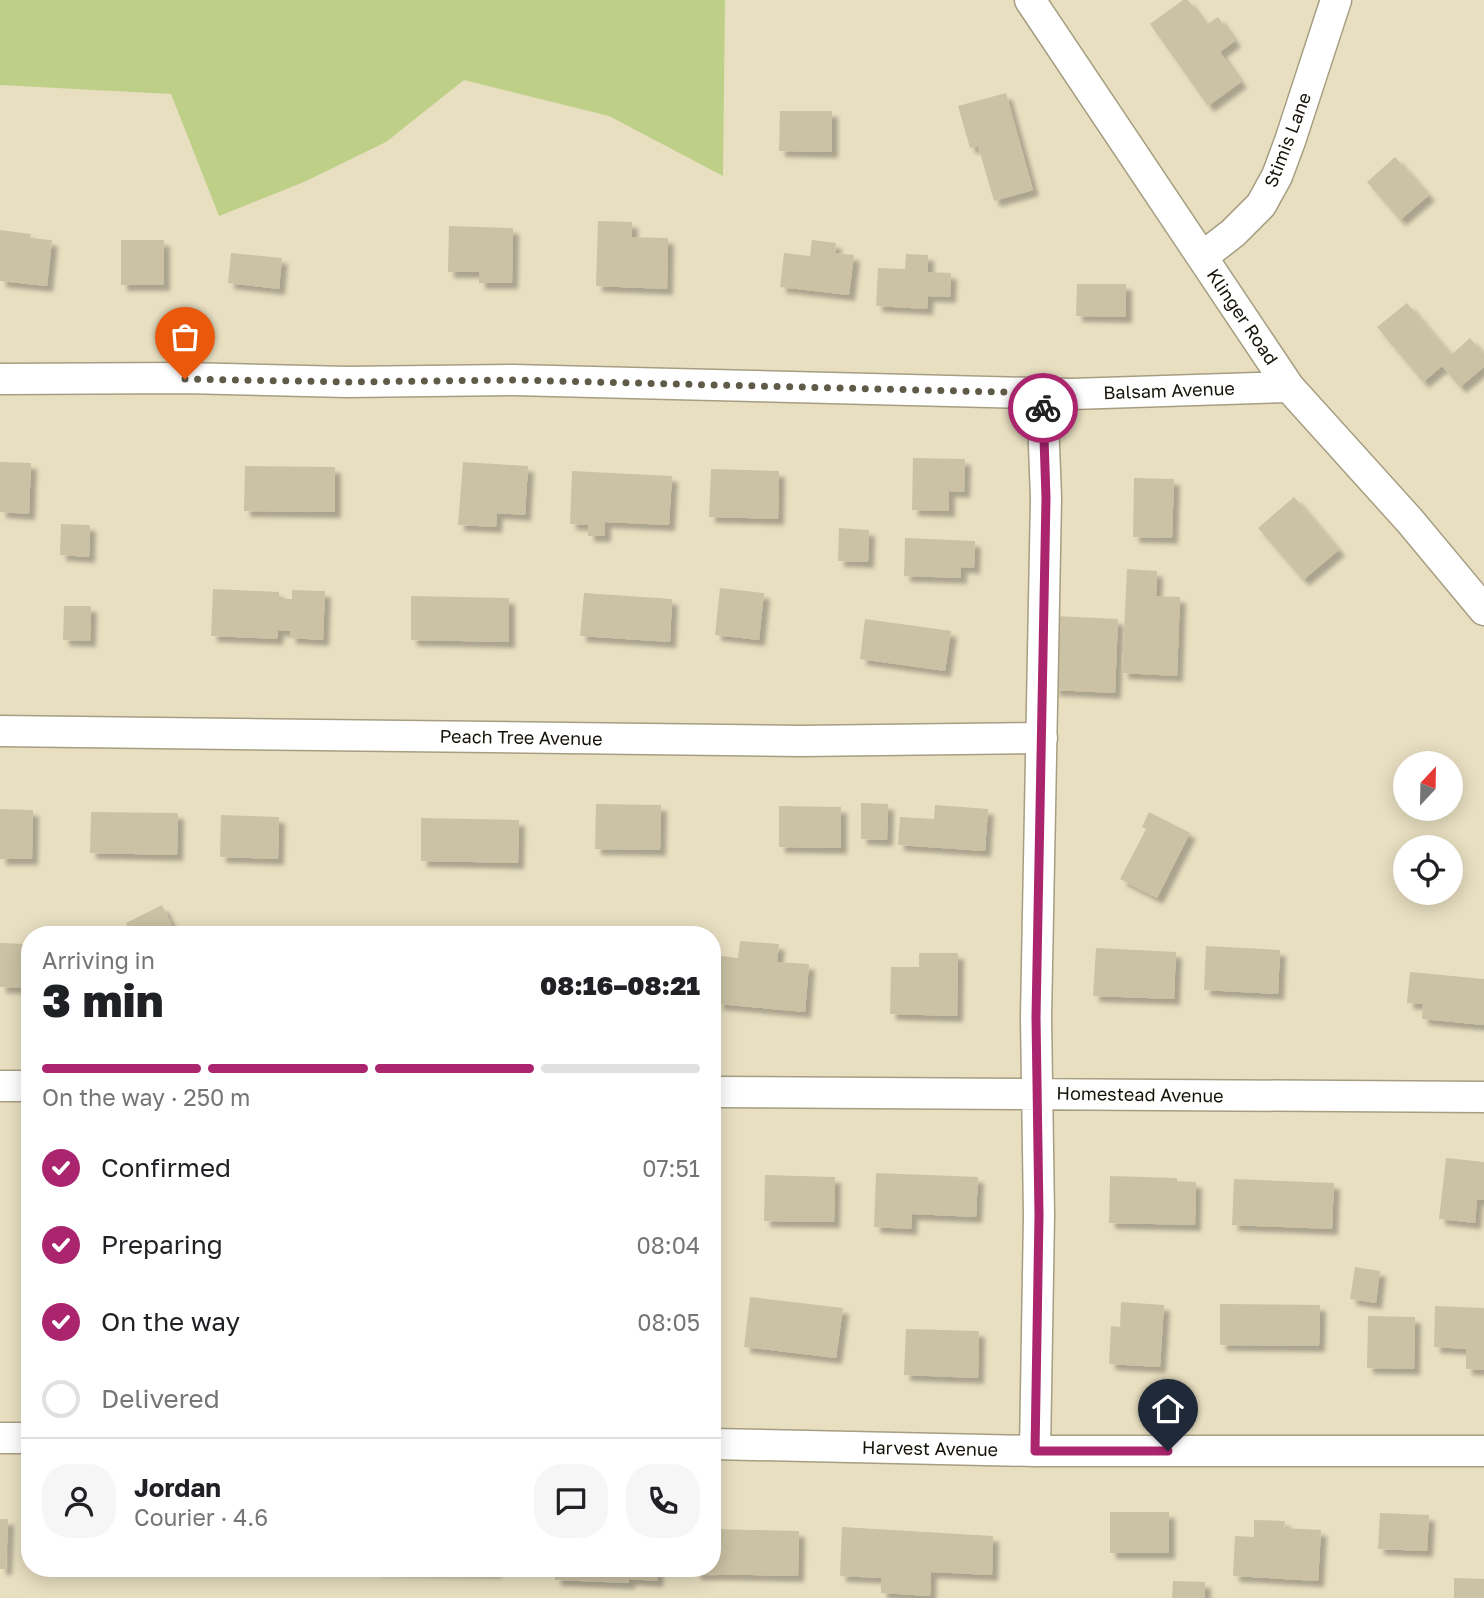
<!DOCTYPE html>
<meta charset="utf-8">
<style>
:root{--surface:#fff;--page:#f6f6f6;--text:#202124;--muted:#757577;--line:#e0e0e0;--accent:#aa256e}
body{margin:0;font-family:"Golos Text",sans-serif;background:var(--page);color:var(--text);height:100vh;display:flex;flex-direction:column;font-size:26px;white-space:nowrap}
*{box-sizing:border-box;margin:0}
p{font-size:23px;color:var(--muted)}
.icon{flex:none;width:38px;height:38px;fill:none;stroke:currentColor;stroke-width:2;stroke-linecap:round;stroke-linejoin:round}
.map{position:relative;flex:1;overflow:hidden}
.drawer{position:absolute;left:21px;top:926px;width:700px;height:651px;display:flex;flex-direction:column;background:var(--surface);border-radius:28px;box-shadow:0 4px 18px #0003}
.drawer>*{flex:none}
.needle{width:46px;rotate:22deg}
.controls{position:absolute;left:1393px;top:751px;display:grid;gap:14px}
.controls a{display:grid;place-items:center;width:70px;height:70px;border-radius:50%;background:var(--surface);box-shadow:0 4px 18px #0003;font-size:35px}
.pin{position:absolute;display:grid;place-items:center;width:60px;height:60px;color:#fff;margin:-72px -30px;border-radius:50% 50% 50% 0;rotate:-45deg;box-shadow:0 0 7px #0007}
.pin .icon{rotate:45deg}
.courier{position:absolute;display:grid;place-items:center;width:70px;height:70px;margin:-35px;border:5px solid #aa256e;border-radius:50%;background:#fff;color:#222;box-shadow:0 2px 9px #0007}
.headline em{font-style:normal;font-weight:800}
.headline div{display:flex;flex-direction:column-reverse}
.headline{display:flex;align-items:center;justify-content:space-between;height:119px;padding:0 21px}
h1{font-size:46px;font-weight:800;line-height:52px}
.bar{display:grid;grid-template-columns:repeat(4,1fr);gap:10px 7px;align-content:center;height:84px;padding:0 21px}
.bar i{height:9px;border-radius:5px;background:var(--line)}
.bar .active{background:var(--accent)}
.bar p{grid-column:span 4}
.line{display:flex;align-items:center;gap:18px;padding:0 21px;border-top:2px solid var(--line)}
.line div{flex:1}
.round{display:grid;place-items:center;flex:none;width:74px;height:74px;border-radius:28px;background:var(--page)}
ol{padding:0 21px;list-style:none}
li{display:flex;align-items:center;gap:21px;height:77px}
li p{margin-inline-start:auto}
li .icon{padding:7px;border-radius:50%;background:var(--accent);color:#fff;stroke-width:4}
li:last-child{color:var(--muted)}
li i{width:38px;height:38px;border:4px solid var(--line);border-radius:50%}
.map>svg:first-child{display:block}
.green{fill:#bed088}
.building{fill:#cbc2a5;filter:url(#shadow)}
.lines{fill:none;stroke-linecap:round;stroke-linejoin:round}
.street-casing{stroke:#a69e81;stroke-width:33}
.street{stroke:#fff;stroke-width:30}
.done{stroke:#605a49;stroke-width:7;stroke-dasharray:0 12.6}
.route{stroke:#aa256e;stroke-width:9}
.labels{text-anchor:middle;stroke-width:5;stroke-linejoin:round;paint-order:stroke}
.street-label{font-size:18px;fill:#161308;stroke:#fff}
</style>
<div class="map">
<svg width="1484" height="1598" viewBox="0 0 1484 1598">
<defs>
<filter id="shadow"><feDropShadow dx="6" dy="6" stdDeviation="2" flood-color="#0004"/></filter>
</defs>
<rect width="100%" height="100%" fill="#e8dfc1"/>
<path class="green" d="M0,0H725L723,176L609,116L464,80L386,142L304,182L219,216L171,94L0,85Z"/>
<path class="building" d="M1183,0H1188L1206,25L1218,17L1235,41L1220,52L1241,82L1208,106L1150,24Z
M1006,93L1033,190L994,201L978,146L970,148L958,106Z
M780,111H832V152L779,151Z
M1395,157L1429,195L1400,220L1367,182Z
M598,221L632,222V237L668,238L667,289L596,286Z
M449,226L513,228L512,283H479V272H448Z
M0,230L31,234L30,238L52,240L47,286L0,281Z
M121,240H164V285H121Z
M812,240L836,243L835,253L854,255L849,295L780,287L784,253L810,256Z
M231,253L282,258L279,289L228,283Z
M906,254L928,255V272L951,273L950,297L928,296L927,309L876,306L878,268L905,269Z
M1077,284H1126V317L1076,316Z
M1407,303L1451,355L1470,338L1484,355V367L1460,387L1442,366L1423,382L1377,327Z
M913,458L965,459L964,492L949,491V511L912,510Z
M0,462L31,463L29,514L0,512Z
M463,462L528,466L525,515L497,513L496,527L458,525Z
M245,466L335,467V512L244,511Z
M711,469L779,471L778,519L709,517Z
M572,471L672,476L669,525L605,522V536H588V525L570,524Z
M1134,478L1174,479L1172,538L1133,537Z
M1294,497L1339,550L1303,580L1258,528Z
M61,524L90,525L89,557L60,555Z
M839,528L869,530L868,562L838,561Z
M905,538L975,541L974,568L961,567V578L904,576Z
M1127,569L1157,571L1156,596L1180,597L1177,676L1122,673Z
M720,588L764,593L759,640L715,635Z
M213,589L279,592V599H292V590L325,591L323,640L290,638V631L278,630L277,639L211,636Z
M584,593L672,599L670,642L580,636Z
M411,596L509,598V642L411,640Z
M64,606H91L90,641L63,640Z
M1056,616L1118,619L1115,693L1053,690Z
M865,619L951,631L945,671L860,659Z
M861,803L888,804L887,840L861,839Z
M596,804L661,805L660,850L595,849Z
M935,805L988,809L985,851L898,845L900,817L934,819Z
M779,806L841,807V848L779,847Z
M0,809L33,810L32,859H0Z
M91,812L178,813L177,855L90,853Z
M1149,812L1190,833L1157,898L1120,879L1146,829L1142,827Z
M221,815L279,817L278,859L220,857Z
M421,818L519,820L518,863L421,861Z
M162,905L176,934H114L128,928L126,923Z
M740,941L779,944L777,962L809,964L805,1012L717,1004L721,956L738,958Z
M0,943L29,944L27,988L0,987Z
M1206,946L1280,950L1278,994L1204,990Z
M1096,948L1176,952L1174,999L1093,996Z
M919,953H958L957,1016L890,1014L891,967H919Z
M1410,972L1484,979V1025L1422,1019L1423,1004L1407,1003Z
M1446,1158L1484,1162V1200L1477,1199L1475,1223L1439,1219Z
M876,1173L978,1177L976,1217L912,1214L911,1229L874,1227Z
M765,1175L835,1177L834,1222L764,1221Z
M1110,1176L1177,1178V1181L1196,1182L1195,1225L1109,1223Z
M1234,1179L1334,1183L1332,1229L1232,1225Z
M1355,1267L1380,1271L1376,1303L1350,1299Z
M750,1297L843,1308L836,1358L744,1347Z
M1121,1302L1164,1305L1160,1367L1109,1364L1111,1326L1120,1327Z
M1220,1304L1320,1305L1319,1346L1220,1345Z
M1435,1306L1484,1308V1370L1466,1369V1349L1434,1347Z
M1368,1316L1415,1317L1414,1369L1367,1368Z
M906,1329L979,1331L978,1378L904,1375Z
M1110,1512H1169V1553H1110Z
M1380,1513L1429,1515L1427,1551L1378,1549Z
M0,1519H8L6,1569H0Z
M1254,1520L1285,1521L1284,1528L1321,1530L1318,1581L1233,1576L1235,1536L1254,1537Z
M842,1527L993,1536L992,1575L931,1572L930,1596L881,1593V1578L840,1576Z
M712,1529L799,1531L798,1576L695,1574V1568H712Z
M374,1568H496V1572L374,1570Z
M555,1568H658L657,1581L629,1579V1583L555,1580Z
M1454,1578L1484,1579V1598H1454Z
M1173,1581L1205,1582V1598H1172Z"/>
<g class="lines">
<defs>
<path id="street" d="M1030,0L1289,387L1410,521L1484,610
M1202,257L1233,233L1261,205L1277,176L1290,141L1336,0
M0,379L185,378L347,382L513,380L1072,394L1289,387
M0,731L801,741L1042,738
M0,1086H30
M712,1092L1484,1097
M0,1438H30
M712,1444L1035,1451H1484
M1035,1451L1039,1215L1036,1017L1046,498L1042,393"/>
</defs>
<use href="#street" class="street-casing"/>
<use href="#street" class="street"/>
</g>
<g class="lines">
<path class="done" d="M185,379L347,382L513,380L1042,393L1043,408"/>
<path class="route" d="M1043,408L1046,498L1036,1017L1039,1215L1035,1451H1168"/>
</g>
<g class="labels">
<g class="street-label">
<text transform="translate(1288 140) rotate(-69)" y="6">Stimis Lane</text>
<text transform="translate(1242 317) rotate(56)" y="6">Klinger Road</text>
<text transform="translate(1169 391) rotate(-2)" y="6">Balsam Avenue</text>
<text transform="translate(521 738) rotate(1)" y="6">Peach Tree Avenue</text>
<text transform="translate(1140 1095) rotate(1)" y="6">Homestead Avenue</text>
<text transform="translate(930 1449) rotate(1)" y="6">Harvest Avenue</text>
</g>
</g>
</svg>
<div class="controls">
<a><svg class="needle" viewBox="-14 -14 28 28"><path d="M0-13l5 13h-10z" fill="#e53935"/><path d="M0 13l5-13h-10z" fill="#757577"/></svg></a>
<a><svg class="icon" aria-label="locate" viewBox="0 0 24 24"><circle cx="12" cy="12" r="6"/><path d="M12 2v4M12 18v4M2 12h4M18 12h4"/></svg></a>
</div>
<div class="pin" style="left:185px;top:379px;background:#ea580c"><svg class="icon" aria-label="bag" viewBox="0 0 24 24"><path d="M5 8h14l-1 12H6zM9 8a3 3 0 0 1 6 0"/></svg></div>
<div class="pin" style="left:1168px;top:1451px;background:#1f2937"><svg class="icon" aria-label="home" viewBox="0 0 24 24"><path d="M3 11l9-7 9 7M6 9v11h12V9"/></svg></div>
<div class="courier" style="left:1043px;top:408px"><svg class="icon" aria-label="bike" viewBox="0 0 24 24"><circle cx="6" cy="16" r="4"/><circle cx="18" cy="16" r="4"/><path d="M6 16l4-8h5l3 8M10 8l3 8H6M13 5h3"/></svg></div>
<section class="drawer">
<div class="headline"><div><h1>3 min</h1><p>Arriving in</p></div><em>08:16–08:21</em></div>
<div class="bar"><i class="active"></i><i class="active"></i><i class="active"></i><i></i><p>On the way · 250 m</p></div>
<ol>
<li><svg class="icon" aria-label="check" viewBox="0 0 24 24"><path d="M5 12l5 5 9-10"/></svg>Confirmed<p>07:51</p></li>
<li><svg class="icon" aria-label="check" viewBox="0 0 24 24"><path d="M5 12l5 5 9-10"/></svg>Preparing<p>08:04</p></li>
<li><svg class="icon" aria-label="check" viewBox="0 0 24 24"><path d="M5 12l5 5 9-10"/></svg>On the way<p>08:05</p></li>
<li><i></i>Delivered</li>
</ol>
<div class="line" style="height:126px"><a class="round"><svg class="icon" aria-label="person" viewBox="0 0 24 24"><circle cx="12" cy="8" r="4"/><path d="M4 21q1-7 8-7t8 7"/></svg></a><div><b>Jordan</b><p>Courier · 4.6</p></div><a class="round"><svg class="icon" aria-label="chat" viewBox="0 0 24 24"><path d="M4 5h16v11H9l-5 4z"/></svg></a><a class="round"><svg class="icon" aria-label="phone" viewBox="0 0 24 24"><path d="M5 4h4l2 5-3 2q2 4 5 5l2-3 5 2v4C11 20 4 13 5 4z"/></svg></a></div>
</section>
</div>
